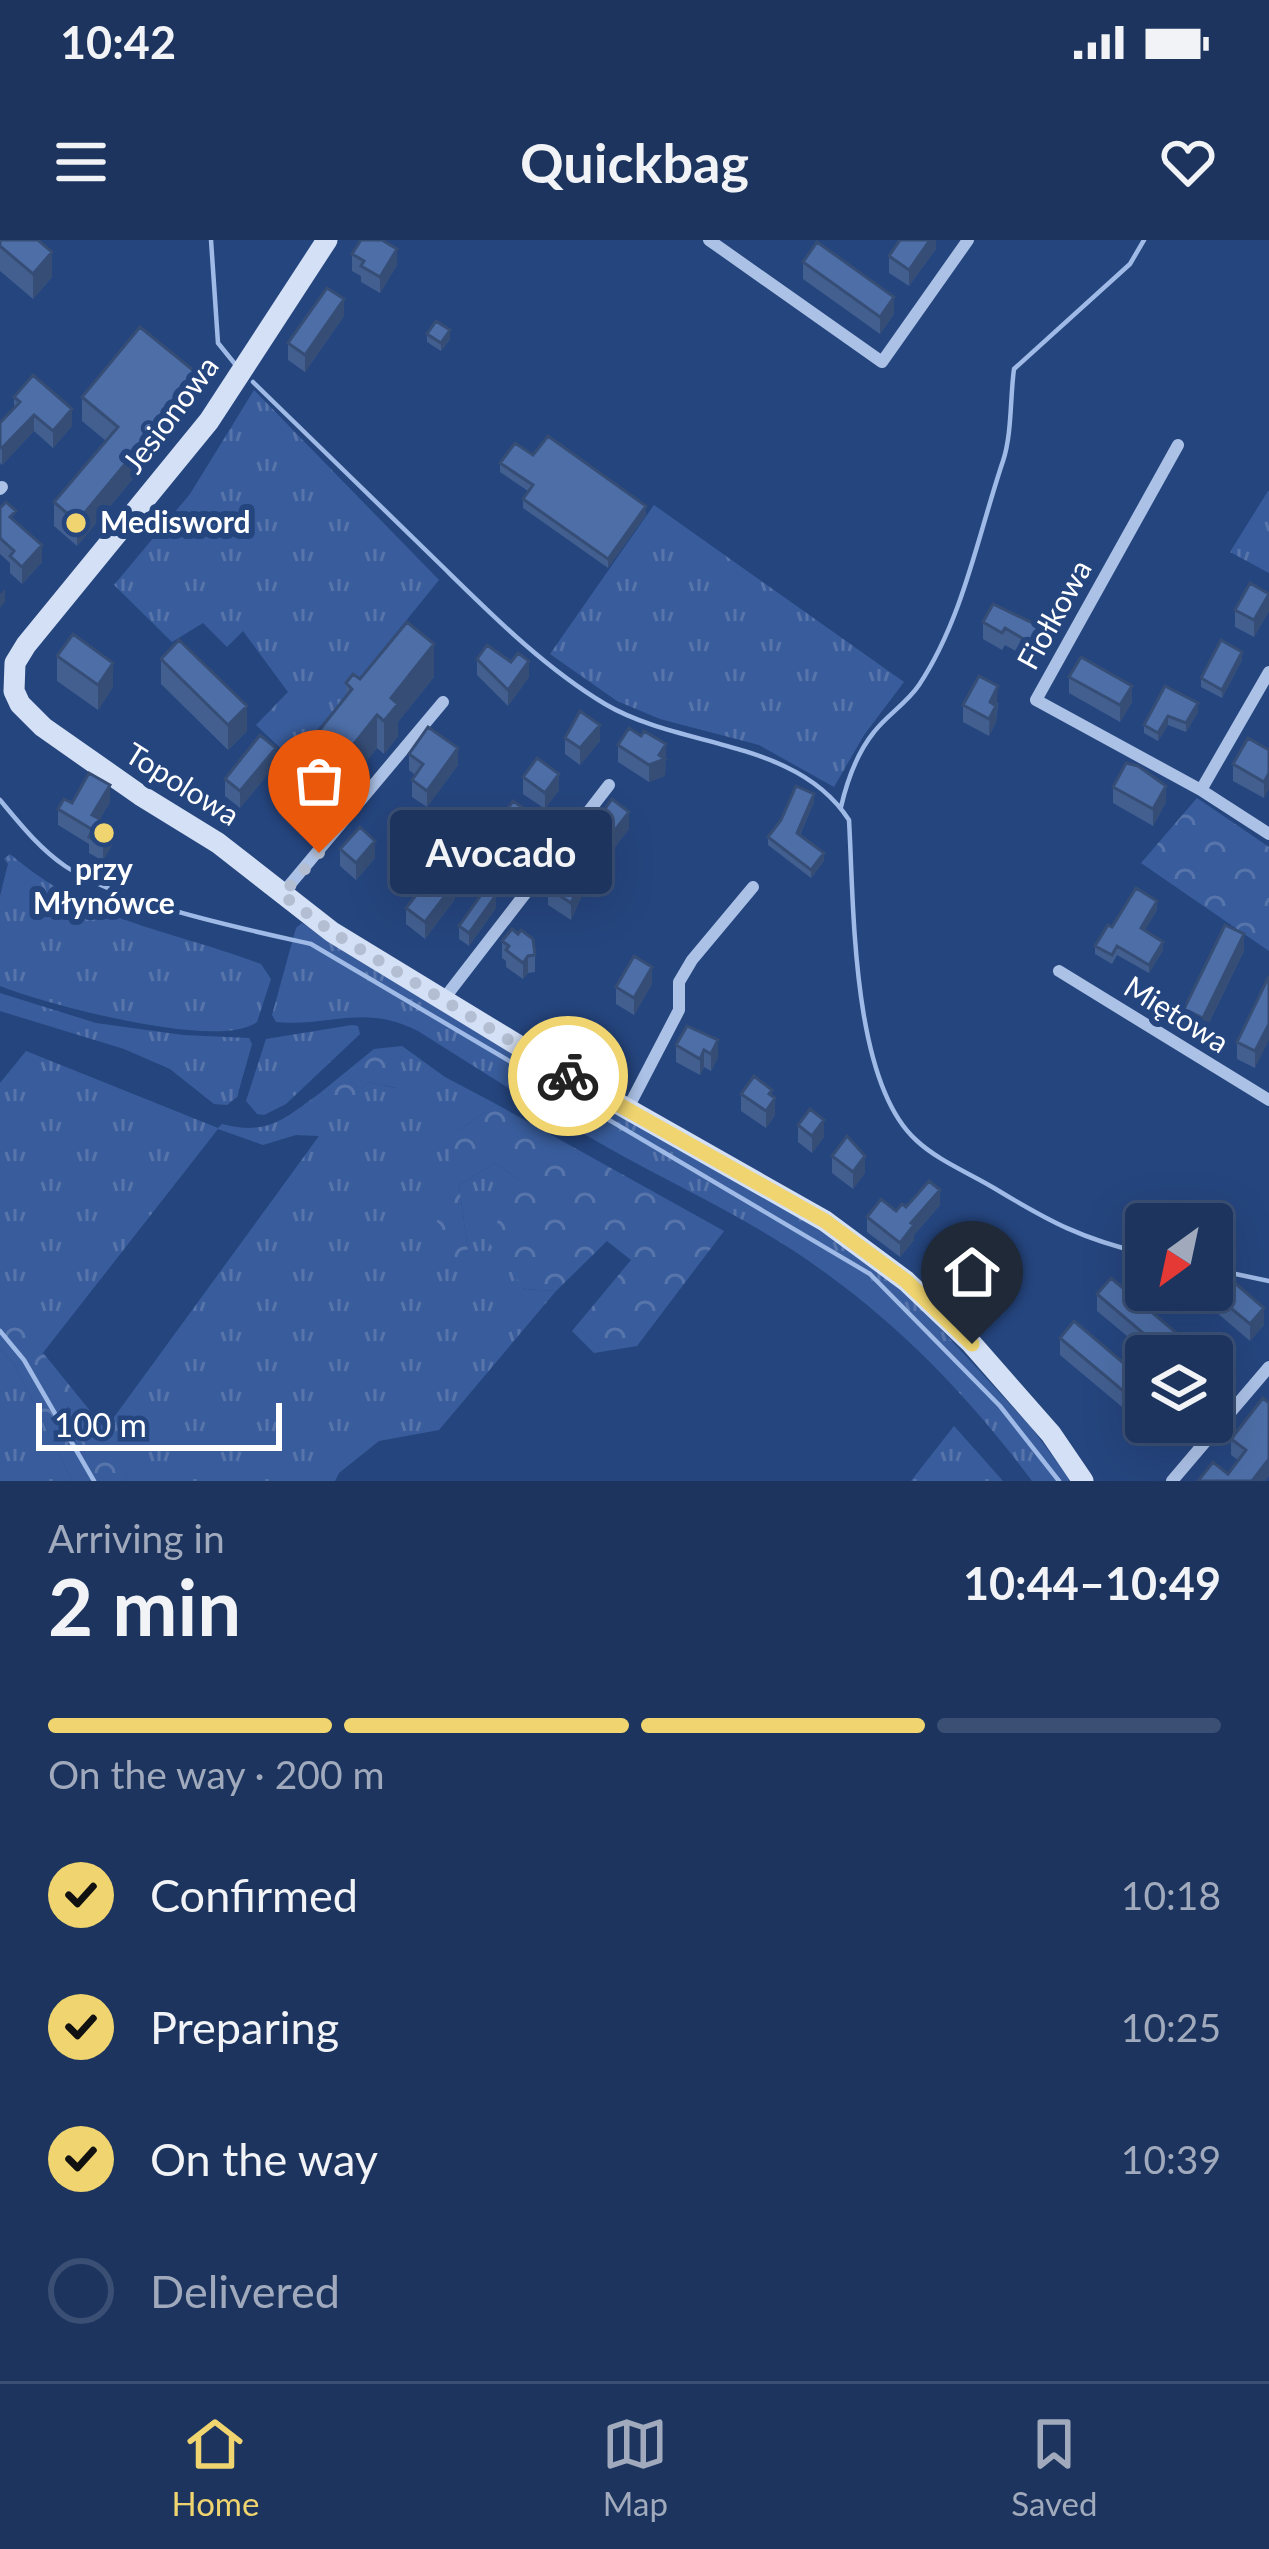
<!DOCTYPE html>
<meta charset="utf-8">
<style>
:root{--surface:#1c345e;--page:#293f67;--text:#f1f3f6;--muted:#a0aabc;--line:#3a4f73;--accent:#efd46f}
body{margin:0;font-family:Lato,sans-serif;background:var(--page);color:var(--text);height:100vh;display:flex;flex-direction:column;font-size:45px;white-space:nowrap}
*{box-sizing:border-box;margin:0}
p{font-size:39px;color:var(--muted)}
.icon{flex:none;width:66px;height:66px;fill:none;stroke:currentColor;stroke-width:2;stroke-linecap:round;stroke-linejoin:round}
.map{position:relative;height:1241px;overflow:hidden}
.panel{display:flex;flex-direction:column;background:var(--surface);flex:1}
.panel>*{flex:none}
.needle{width:78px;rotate:213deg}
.tools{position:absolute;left:1125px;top:963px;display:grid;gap:24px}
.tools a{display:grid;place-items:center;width:108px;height:108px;border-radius:12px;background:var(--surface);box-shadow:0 12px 48px #0002,0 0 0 3px var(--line);font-size:60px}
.scale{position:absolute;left:36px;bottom:30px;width:246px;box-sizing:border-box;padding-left:12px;border:6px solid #fff;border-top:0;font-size:33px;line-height:42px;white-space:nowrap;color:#fff;-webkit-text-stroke:9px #25457e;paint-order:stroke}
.pin{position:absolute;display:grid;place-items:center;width:102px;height:102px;color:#fff;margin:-123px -51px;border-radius:50% 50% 50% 0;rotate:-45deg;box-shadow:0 0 12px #0007}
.pin .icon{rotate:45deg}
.courier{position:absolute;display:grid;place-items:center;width:120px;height:120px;margin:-60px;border:9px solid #efd46f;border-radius:50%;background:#fff;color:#222;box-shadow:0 3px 15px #0007}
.bubble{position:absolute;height:84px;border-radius:12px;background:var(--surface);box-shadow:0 12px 48px #0002,0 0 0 3px var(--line);font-size:39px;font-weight:700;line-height:84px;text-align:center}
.overview em{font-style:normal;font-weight:700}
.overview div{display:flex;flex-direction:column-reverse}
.overview{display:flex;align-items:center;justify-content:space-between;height:204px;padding:0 48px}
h1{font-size:78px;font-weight:700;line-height:90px}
.bar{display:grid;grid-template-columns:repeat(4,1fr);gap:18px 12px;align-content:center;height:144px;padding:0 48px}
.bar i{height:15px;border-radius:9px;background:var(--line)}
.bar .on{background:var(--accent)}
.bar p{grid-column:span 4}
ol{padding:0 48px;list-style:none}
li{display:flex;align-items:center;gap:36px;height:132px}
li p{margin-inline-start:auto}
li .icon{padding:12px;border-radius:50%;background:var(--accent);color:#111;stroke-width:4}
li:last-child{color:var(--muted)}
li i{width:66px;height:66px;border:6px solid var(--line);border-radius:50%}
.status{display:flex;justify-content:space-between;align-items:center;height:84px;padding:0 60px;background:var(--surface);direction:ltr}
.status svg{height:33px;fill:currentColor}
header{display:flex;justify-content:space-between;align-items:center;height:156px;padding:0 48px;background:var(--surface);font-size:54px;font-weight:700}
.tabs{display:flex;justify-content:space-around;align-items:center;height:168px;border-top:3px solid var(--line);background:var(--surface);font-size:33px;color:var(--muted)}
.tabs a{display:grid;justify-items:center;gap:6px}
.tabs .on{color:var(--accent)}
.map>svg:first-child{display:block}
.grass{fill:url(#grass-tufts)}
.forest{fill:url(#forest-crowns)}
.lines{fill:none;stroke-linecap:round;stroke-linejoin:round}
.stream{stroke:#9fbae6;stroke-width:4.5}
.street{stroke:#abc1e6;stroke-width:12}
.secondary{stroke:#d4e0f5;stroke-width:21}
.wall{fill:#425f90}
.shaded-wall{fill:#364d75}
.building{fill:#4d6ea7;stroke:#364d75;stroke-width:3}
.done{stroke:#b3bed2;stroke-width:12;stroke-dasharray:0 21.6}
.route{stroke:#efd46f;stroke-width:15}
.poi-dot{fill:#efd46f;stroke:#25457e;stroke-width:4.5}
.labels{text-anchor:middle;stroke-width:12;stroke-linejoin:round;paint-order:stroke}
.street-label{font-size:30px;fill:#fff;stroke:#25457e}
.poi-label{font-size:30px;font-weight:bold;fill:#fff;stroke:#25457e;text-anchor:start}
</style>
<div class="status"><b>10:42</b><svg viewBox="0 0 49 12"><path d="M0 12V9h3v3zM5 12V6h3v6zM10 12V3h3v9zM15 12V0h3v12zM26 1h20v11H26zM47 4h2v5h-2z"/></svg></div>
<header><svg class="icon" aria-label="menu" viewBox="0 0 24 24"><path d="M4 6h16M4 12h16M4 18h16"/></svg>Quickbag<svg class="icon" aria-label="heart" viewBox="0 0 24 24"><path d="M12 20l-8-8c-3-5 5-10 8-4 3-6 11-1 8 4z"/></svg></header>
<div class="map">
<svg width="1269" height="1241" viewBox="0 0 1269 1241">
<defs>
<pattern id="grass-tufts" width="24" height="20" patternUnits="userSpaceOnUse" patternTransform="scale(3)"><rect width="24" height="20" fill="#395d9c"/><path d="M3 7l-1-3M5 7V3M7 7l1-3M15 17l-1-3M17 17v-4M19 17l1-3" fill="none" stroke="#5775ab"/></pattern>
<pattern id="forest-crowns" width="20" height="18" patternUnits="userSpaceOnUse" patternTransform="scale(3)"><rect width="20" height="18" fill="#395d9c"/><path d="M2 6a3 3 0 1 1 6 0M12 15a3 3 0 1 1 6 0" fill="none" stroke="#5775ab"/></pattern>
</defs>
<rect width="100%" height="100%" fill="#25457e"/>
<path class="grass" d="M254,150L439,340L293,520L256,485L288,452L243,391L227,407L203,383L172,402L114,345L190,254Z
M1268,251H1269V333L1230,312Z
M654,265L904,442L864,495L834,547L759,505L660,479L617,461L550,414Z
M10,614C93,684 165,688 261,724L271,739L257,782C219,811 45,764 0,746V656L8,624L4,619Z
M302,683L796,973L904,1049L1031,1187L1071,1241H1032C974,1163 906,1091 827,1034C759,983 679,948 605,906C542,870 480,830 418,791C365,763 329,787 276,782L272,775L296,688Z
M0,753L96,783L183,795L249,798L252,804L237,857L227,865L214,864L170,829L124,809L0,771Z
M352,785L358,786L360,794L286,864L264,875L257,874L246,861L266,799Z
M402,806L445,837L496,864L460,890L452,1020L468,1011L459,945L495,923L521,941L524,1049L556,1051L439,1190L379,1201L339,1233L335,1241H126L130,1221L104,1191L319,896L296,895L263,905L218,889L42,1114L0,1060V843L26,811L218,888L222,884C268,896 284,879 320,853L340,869L368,842L396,848Z
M0,1109L15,1125L72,1241H0Z
M954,1186L1003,1241H911Z"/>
<path class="forest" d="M1197,558L1269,607V711L1141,623Z
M402,806L397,848L368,842L340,870L320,853L374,809Z
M496,864L724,991L637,1106L594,1113L572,1091L631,1020L607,1001L556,1051L525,1049L487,1000L521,941L495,923L459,945L468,1011L452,1021L434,973L460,890Z
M0,1060L131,1221L126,1241H72L15,1125L0,1109Z"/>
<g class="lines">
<path class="stream" d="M211,0L218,103L235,124
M253,142C317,204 380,266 444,328C494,377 545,428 605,464C681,509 797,499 849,580C854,664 851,841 916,900C937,920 969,933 994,948C1050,982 1082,999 1146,1014
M0,560C20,584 39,608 65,626C119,663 244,689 311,704L870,1034L1000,1166L1059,1241
M841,567C847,541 857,513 874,492C887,475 907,463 919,445C963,379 978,295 1003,221C1012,194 1010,158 1014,129L1130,24L1144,0
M1212,1029L1269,1041
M0,1091L24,1120L94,1241"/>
<path class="street" d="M709,0L882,122L968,0
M1178,205L1036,460L1201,550L1269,594
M0,249L2,247
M1201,550L1269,432
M282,654L443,462
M1059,731L1269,860
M443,760L609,545
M627,870L679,770V742L692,720L753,647
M1172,1241L1269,1127"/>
<path class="secondary" d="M327,0L209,181L26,405L15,423L14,451L20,464L43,487L140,555L218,603L332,692L557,829L825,981L906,1041L972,1104L1051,1194L1083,1241"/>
</g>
<path class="wall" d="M0,0L52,37L33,59L0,31Z
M936,0V9L909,46L889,33V16Z
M352,14L397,25L380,53L361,42V36L352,31Z
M803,22L894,74L880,94L803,39Z
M344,76L305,132L288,120V103Z
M427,94L450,99L441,111L427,102Z
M14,157L72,186L53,208L34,191L2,225L0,223V183L14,169Z
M82,157L199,159L77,306L54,286V262L106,201L82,181Z
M533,215L646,275L608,328L523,268V259L528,251L500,232V223Z
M0,268L16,282L42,322L22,344L10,333V323L0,314Z
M993,364L1041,404L1032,420L1005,405L1002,410L983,399V382Z
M1235,370L1269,371L1254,397L1235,387Z
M57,416L113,447L98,470L57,441Z
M161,419L247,491L228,510L161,444Z
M477,419L529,437L508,466L477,435Z
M1242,420L1222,458L1201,447V438Z
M434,437L398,482V496L384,514L377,508L334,562L306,539V507L346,457V443L360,439Z
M1069,437L1132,462L1120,482L1069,453Z
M1165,446L1198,472L1186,492L1168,485L1158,501L1144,493V485Z
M998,463L996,482L989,496L963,482V465Z
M641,496L666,504L665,536L649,542L618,522V505Z
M565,498L600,501L580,525L565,514Z
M1269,510L1264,558L1233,541V524Z
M409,514L458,525L427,567L412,557V540L415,535L409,530Z
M276,524L240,568L225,556V539Z
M523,537L559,550L545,569L523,554Z
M1113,547L1166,562L1153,586L1113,563Z
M513,561L534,592L525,610L513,602L479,644L467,633V617L485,603Z
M110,562L100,579L113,603L103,621L89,613V604L58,585V569L72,563Z
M814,562L800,595L824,621L811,638L768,605V597Z
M597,580L629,589L609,615L599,608Z
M340,609L375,618L356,640L340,626Z
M548,648L583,653L571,680L548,665Z
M455,659L425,699L406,684V668Z
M496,668L469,706L459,699V686Z
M1157,670L1144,691L1163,710L1149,733L1117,715L1112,724L1095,714V706L1112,687Z
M502,701L535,715V732L528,733L523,739L506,727V721L502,718Z
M1244,711L1203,795L1184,786V769Z
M1269,736L1255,828L1237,819V802Z
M652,744L634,775L616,764V747Z
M687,786L718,817L711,831L704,827L700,835L676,822V805Z
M741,854L772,856L775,875L766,888L741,871Z
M798,885L824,897L812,913L798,902Z
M832,916L865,933L853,949L832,933Z
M940,965L914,995V1000L900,1017L867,992V977L896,971L906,967Z
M966,1010L998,1015L968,1049L956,1038V1030L966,1019Z
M1168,1050H1202L1198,1071L1168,1065Z
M1097,1054L1204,1116H1151L1097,1071Z
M1215,1055L1264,1085L1250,1101L1215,1071Z
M1060,1098L1146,1142V1182H1178V1186L1165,1203L1060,1115Z
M1263,1158L1265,1241L1228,1234L1238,1220L1231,1215V1199Z"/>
<path class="shaded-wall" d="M930,0H936V9L909,46V30Z
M397,9V25L380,53V37Z
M52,12V37L33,59V34Z
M894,57V74L880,94V77Z
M344,59V76L305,132V115Z
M450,90V99L441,111V103Z
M199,135V159L77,306V282Z
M72,169V186L53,208V191Z
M34,175V191L2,225V208Z
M646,266V275L608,328V319Z
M42,305V322L22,344V327Z
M5,349V362L0,368V354Z
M1269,354V371L1254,397V380Z
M1041,387V404L1032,420V404Z
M434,404V437L398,482V496L384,514V481L391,458Z
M1242,412V420L1222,458V450Z
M529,421V437L508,466V450Z
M113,423V447L98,470V445Z
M998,446L996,482L989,496L990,462Z
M1132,446V462L1120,482V465Z
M1198,463V472L1186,492V483Z
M247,466V491L228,510V485Z
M377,475V508L334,562V529Z
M1168,476V485L1158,501V493Z
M600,485V501L580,525V508Z
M666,504L665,536L649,542V525L659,515Z
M276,508V524L240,568V551Z
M458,508V525L427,567V551Z
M1269,533V549L1264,558V542Z
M559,534V550L545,569V553Z
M110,545V562L92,592V575Z
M1166,546V562L1153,586V569Z
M814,554V562L797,601V593Z
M629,572V589L609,615V598Z
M534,575V592L525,610V594Z
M113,586V603L103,621V605Z
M513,586V602L479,644V627Z
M375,601V618L356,640V623Z
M824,613V621L811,638V630Z
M583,636V653L571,680V663Z
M455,643V659L425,699V682Z
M496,655V668L469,706V693Z
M1157,661V670L1141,697V688Z
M1244,694V711L1203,795V778Z
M1163,702V710L1149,733V725Z
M528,716V733L523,739V723Z
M652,727V744L634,775V758Z
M1269,784V800L1255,828V811Z
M718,800V817L711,831V814Z
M704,810V827L700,835V819Z
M772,850V863L775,858V875L766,888V871L769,854Z
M824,880V897L812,913V896Z
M865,916V933L853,949V932Z
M940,950V965L914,995V1000L900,1017V1003L911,983Z
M998,1007V1015L968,1049V1041Z
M1264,1068V1085L1250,1101V1084Z
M1215,1126V1142L1212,1146V1129Z
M1168,1182H1178V1186L1165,1203V1186Z
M1269,1219V1236L1265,1241H1252Z"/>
<path class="building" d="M0,0H38L52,12L33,34L0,6Z
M361,0H382L397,9L380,37L361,26L364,21L352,14Z
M900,0H930L909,30L889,16Z
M817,2L894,57L880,77L803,22Z
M327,48L344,59L305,115L288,103Z
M436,81L450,90L441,103L427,94Z
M140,87L199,135L77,282L54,262L118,187L82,157Z
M33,135L72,169L53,191L34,175L2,208L0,206V183L20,162L14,157Z
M548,196L646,266L608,319L523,259L533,245L500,223L515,203L533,215Z
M6,262L16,271L10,277L42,305L22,327L10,316L14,311L0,298V268Z
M1250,343L1269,354L1254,380L1235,370Z
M993,364L1041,387L1032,404L1005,388L1002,393L983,382Z
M407,382L434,404L391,458L398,464L384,481L377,475L334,529L306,507L352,449L346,443L353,434L360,439Z
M73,394L113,423L98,445L57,416Z
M179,400L247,466L228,485L161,419Z
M1221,400L1242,412L1222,450L1201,438Z
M487,405L511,422L518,413L529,421L508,450L477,419Z
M1081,417L1132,446L1120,465L1069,437Z
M979,436L998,446L990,462L996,466L989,479L963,465Z
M1165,446L1198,463L1186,483L1168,476L1158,493L1144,485Z
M580,471L600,485L580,508L565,498Z
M428,487L458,508L427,551L412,540L423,524L409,514Z
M629,488L641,496L644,491L666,504L659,515L665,519L649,525L618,505Z
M260,495L276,508L240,551L225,539Z
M1248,498L1269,510V533L1264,542L1233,524Z
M537,518L559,534L545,553L523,537Z
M1126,523L1138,526L1166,546L1153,569L1113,547Z
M89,533L110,545L92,575L113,586L103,605L89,597L93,590L58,569L64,559L72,563Z
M796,546L814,554L797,593L824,613L811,630L768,597L781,580Z
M612,559L629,572L609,598L599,591L603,585L597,580Z
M513,561L534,575L525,594L513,586L479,627L467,617L481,599L485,603Z
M360,587L375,601L356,623L340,609Z
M566,625L583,636L571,663L548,648L557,634L560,635Z
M437,629L455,643L425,682L406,668Z
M486,648L496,655L469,693L459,686Z
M1136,648L1157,661L1141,688L1163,702L1149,725L1117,706L1112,715L1095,706L1108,685L1112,687Z
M1225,685L1244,694L1203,778L1184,769Z
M512,689L518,694L521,690L533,699L535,715L528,716L523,723L506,710L509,706L502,701Z
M634,716L652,727L634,758L616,747Z
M1269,736V784L1255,811L1237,802Z
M687,786L718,800L711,814L704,810L700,819L676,805Z
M754,836L772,850L769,854L775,858L766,871L741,854Z
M810,869L824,880L812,896L798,885Z
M847,896L865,916L853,932L832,916Z
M929,941L940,950L911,983L914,985L900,1003L867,977L881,959L896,971L902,964L906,967Z
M981,992L998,1007L968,1041L956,1030L970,1014L966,1010Z
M1111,1038L1204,1116H1170L1097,1054Z
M1229,1038L1264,1068L1250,1084L1215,1055Z
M1175,1050H1199L1198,1054Z
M1074,1081L1146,1142V1170L1060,1098Z
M1263,1158L1269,1163V1219L1252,1241H1198L1213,1222L1228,1234L1246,1210L1231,1199Z"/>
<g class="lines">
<path class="done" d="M319,613L282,655L285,657L332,692L568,836"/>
<path class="route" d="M568,836L825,981L906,1041L972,1104"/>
</g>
<g class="poi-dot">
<circle cx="76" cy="283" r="12"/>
<circle cx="104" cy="593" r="12"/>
</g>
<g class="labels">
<g class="street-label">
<text transform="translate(171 175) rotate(-53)" y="10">Jesionowa</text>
<text transform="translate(1055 375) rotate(-61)" y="10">Fiołkowa</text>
<text transform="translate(182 545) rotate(32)" y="10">Topolowa</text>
<text transform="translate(1176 775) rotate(32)" y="10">Miętowa</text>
</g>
<g class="poi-label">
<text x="100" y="293">Medisword</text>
<text x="104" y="640" text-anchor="middle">przy<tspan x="104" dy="34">Młynówce</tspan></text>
</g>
</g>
</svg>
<div class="tools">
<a><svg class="needle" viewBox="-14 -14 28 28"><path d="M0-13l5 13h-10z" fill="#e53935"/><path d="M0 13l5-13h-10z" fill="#a0aabc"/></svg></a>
<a><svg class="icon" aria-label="layers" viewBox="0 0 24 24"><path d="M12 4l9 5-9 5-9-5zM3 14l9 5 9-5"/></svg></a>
</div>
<div class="scale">100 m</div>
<div class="pin" style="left:319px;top:613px;background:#ea580c"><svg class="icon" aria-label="bag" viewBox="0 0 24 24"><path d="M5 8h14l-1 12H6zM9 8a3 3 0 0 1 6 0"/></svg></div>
<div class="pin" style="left:972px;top:1104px;background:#1f2937"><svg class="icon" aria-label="home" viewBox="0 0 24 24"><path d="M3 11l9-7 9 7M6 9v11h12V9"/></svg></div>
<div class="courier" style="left:568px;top:836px"><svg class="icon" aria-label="bike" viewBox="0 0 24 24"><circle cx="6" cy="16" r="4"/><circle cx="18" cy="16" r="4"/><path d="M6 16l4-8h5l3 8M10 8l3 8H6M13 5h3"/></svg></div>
<div class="bubble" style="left:390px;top:570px;width:222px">Avocado</div>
</div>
<section class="panel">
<div class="overview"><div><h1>2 min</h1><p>Arriving in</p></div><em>10:44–10:49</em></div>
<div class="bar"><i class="on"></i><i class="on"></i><i class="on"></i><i></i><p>On the way · 200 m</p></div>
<ol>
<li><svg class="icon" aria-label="check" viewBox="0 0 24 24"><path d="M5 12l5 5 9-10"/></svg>Confirmed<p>10:18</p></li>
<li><svg class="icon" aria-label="check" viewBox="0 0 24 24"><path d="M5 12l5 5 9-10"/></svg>Preparing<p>10:25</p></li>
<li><svg class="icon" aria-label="check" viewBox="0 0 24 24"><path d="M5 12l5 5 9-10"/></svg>On the way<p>10:39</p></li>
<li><i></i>Delivered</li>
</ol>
</section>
<nav class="tabs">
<a class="on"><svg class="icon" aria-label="home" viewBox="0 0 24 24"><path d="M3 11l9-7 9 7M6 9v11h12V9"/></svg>Home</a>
<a><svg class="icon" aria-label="map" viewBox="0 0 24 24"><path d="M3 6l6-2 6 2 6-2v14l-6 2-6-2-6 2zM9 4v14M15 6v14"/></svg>Map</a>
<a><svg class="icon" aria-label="saved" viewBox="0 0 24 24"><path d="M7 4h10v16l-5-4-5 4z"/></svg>Saved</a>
</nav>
